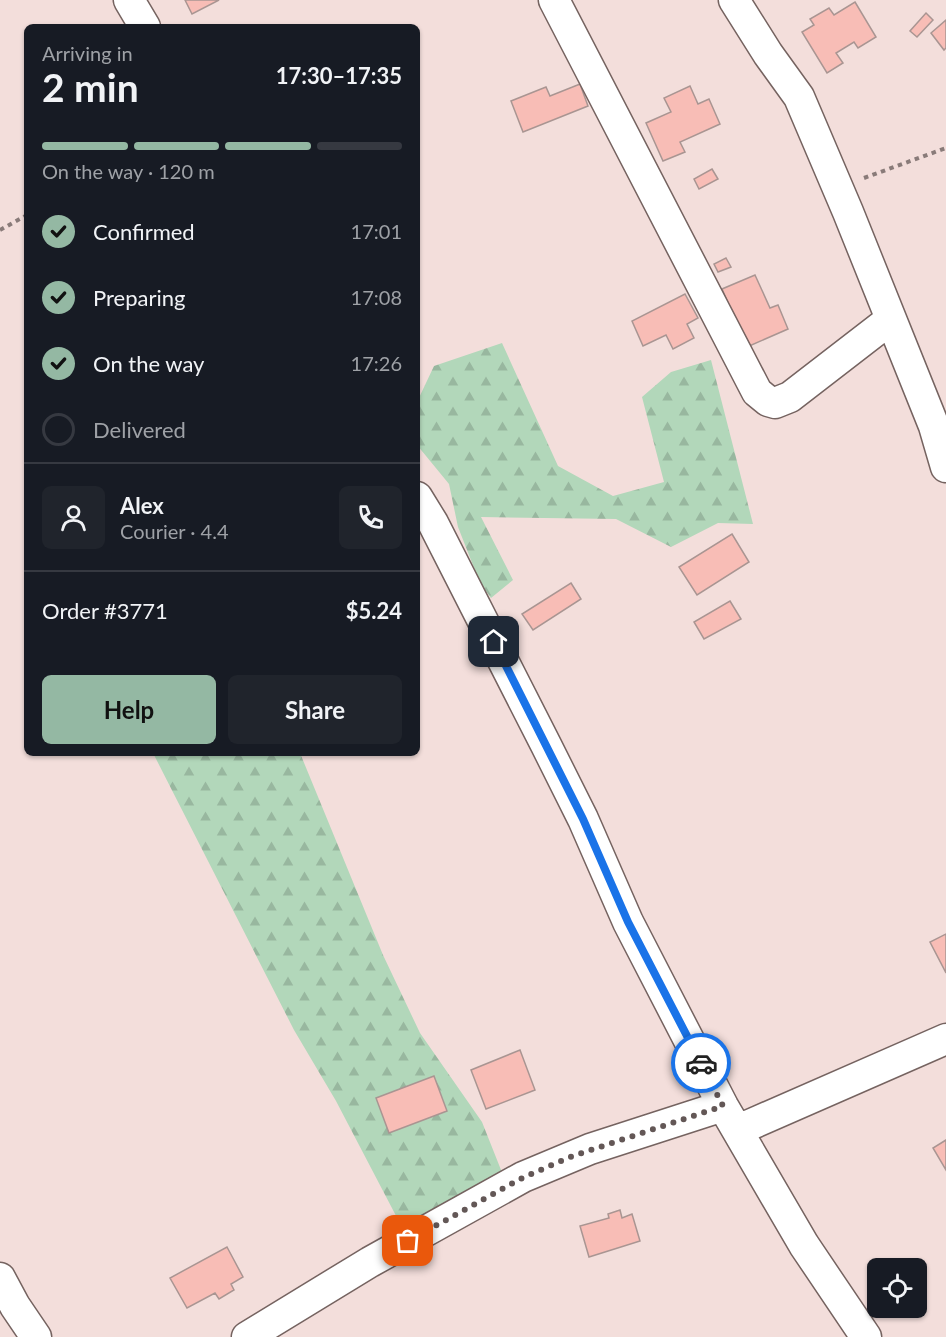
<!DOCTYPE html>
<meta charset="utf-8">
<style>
:root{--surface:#171b24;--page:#20242c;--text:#f1f3f6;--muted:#9ea1a6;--line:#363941;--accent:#94b8a3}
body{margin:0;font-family:Lato,sans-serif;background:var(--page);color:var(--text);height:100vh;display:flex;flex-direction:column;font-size:22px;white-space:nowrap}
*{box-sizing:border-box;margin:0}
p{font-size:20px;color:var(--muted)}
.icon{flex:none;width:33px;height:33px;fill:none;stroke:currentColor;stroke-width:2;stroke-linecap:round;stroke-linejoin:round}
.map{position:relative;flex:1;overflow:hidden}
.details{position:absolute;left:24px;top:24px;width:396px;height:732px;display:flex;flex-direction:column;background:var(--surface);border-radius:9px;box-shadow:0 2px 4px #0004}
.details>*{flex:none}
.buttons{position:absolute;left:867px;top:1258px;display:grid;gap:12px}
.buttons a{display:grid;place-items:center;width:60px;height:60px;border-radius:9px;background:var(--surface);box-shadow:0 2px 4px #0004;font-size:30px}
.pin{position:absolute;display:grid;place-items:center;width:51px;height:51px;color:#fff;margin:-26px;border-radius:12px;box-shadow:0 3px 9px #0006}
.courier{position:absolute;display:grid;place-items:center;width:60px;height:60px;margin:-30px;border:4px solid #1a73e8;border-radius:50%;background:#fff;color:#222;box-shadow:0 2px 8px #0007}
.overview em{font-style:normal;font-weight:700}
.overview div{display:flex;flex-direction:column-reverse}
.overview{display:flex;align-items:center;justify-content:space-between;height:102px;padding:0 18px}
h1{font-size:39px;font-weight:700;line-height:45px}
.bar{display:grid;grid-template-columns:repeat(4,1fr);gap:9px 6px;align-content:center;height:72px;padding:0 18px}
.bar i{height:8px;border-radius:4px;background:var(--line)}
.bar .active{background:var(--accent)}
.bar p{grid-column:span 4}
.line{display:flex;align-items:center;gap:15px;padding:0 18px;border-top:2px solid var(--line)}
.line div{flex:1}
.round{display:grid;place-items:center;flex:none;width:63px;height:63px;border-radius:9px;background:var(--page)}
ol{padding:0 18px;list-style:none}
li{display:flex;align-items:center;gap:18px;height:66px}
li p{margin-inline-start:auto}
li .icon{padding:6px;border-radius:50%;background:var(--accent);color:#111;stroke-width:4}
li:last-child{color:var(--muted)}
li i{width:33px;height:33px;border:3px solid var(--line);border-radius:50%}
.primary-button{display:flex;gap:12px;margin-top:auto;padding:12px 18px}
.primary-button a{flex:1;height:69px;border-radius:9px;background:var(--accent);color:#111;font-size:24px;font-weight:700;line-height:69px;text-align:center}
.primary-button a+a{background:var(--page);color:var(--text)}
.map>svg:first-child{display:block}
.forest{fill:url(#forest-firs)}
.building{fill:#f8bdb6;stroke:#a99592;stroke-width:1.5}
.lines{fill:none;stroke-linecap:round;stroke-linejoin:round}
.minor-casing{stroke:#756360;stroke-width:33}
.path{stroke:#897b79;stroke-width:4;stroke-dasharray:4.5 4.5;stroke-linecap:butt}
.minor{stroke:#fff;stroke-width:30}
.done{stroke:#635756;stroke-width:6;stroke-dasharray:0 10.8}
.route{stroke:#1a73e8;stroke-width:8}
</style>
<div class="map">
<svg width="946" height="1337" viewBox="0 0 946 1337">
<defs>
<pattern id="forest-firs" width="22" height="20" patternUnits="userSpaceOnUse" patternTransform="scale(1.5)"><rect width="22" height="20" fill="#b2d7ba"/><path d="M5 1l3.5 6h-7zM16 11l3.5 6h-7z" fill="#98b79f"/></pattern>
</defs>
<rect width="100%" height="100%" fill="#f3dedb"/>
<path class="forest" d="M502,343L558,466L613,496L664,482L642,397L671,372L711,360L753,524L718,523L671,547L616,519L481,517L513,580L491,598L480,583L458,527L449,484L417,445V402L434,366Z
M153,753H300L383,955L420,1033L482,1122L505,1180L405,1233L336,1101L294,1030Z"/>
<path class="building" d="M185,0H219L192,14Z
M855,2L876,37L858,48L854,42L836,53L843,63L827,73L802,32L814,25L810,19L829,8L834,15Z
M926,13L933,20L917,37L910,31Z
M946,20V48L944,50L931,33Z
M580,84L588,106L523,132L511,101L546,87L550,96Z
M690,86L698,104L709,99L720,124L680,142L685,152L663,161L646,123L671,112L664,98Z
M712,169L718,179L699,189L694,179Z
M726,258L731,267L718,272L714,264Z
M755,275L770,308L778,305L788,329L747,347L722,289Z
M685,294L698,318L687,324L694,338L673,349L666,335L643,346L632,321Z
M732,534L749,562L697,595L679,567Z
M571,583L581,599L533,630L522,614Z
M730,601L741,619L704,639L694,622Z
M946,934V973L930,942Z
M520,1050L535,1090L486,1109L471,1070Z
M434,1076L447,1111L389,1133L376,1098Z
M946,1140V1170L933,1148Z
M620,1210L622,1218L632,1214L640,1241L589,1257L580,1226L609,1218L608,1214Z
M227,1247L243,1277L231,1284L234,1290L219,1299L215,1293L187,1308L170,1278Z"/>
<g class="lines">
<defs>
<path id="minor" d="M129,0L145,27
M554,0L757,392L768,401L775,403L790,397L891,319
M734,0L768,54L799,97L848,212L934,426L946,467
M417,497L433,523L546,745L583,819L628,922L723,1106L804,1245L866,1337
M738,1130L946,1039
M0,1278L15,1306L36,1337
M247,1337L370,1262L523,1177L590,1149L723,1106"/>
</defs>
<use href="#minor" class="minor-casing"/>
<path class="path" d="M864,178L946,148
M0,230L27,215"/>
<use href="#minor" class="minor"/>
</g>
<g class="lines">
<path class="done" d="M408,1241L524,1177L573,1156L723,1106L701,1063"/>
<path class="route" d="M494,642L583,819L628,922L701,1063"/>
</g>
</svg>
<div class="buttons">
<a><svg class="icon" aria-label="locate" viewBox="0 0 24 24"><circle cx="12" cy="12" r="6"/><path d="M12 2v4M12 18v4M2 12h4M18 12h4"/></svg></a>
</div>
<div class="pin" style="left:408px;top:1241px;background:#ea580c"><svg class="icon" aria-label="bag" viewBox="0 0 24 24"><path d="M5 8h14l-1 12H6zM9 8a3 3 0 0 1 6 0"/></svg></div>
<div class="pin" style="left:494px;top:642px;background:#1f2937"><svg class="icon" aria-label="home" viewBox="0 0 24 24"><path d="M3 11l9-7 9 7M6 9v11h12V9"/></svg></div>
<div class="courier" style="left:701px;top:1063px"><svg class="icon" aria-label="car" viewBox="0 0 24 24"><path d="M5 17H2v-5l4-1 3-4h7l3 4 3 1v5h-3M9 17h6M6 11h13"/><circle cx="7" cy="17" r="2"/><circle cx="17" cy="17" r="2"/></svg></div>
<section class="details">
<div class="overview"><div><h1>2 min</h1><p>Arriving in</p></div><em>17:30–17:35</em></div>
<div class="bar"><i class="active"></i><i class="active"></i><i class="active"></i><i></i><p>On the way · 120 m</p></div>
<ol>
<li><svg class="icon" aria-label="check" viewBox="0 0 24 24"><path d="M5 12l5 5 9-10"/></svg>Confirmed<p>17:01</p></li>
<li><svg class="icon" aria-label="check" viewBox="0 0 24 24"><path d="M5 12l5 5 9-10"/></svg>Preparing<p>17:08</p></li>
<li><svg class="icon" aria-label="check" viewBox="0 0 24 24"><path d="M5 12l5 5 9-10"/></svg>On the way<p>17:26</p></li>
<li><i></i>Delivered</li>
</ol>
<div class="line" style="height:108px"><a class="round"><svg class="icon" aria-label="person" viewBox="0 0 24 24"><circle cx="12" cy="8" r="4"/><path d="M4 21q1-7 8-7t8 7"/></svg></a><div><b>Alex</b><p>Courier · 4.4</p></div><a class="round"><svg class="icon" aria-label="phone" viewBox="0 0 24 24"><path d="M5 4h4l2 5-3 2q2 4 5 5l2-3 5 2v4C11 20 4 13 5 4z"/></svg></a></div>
<div class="line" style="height:78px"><div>Order #3771</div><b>$5.24</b></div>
<div class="primary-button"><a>Help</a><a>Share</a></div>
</section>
</div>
